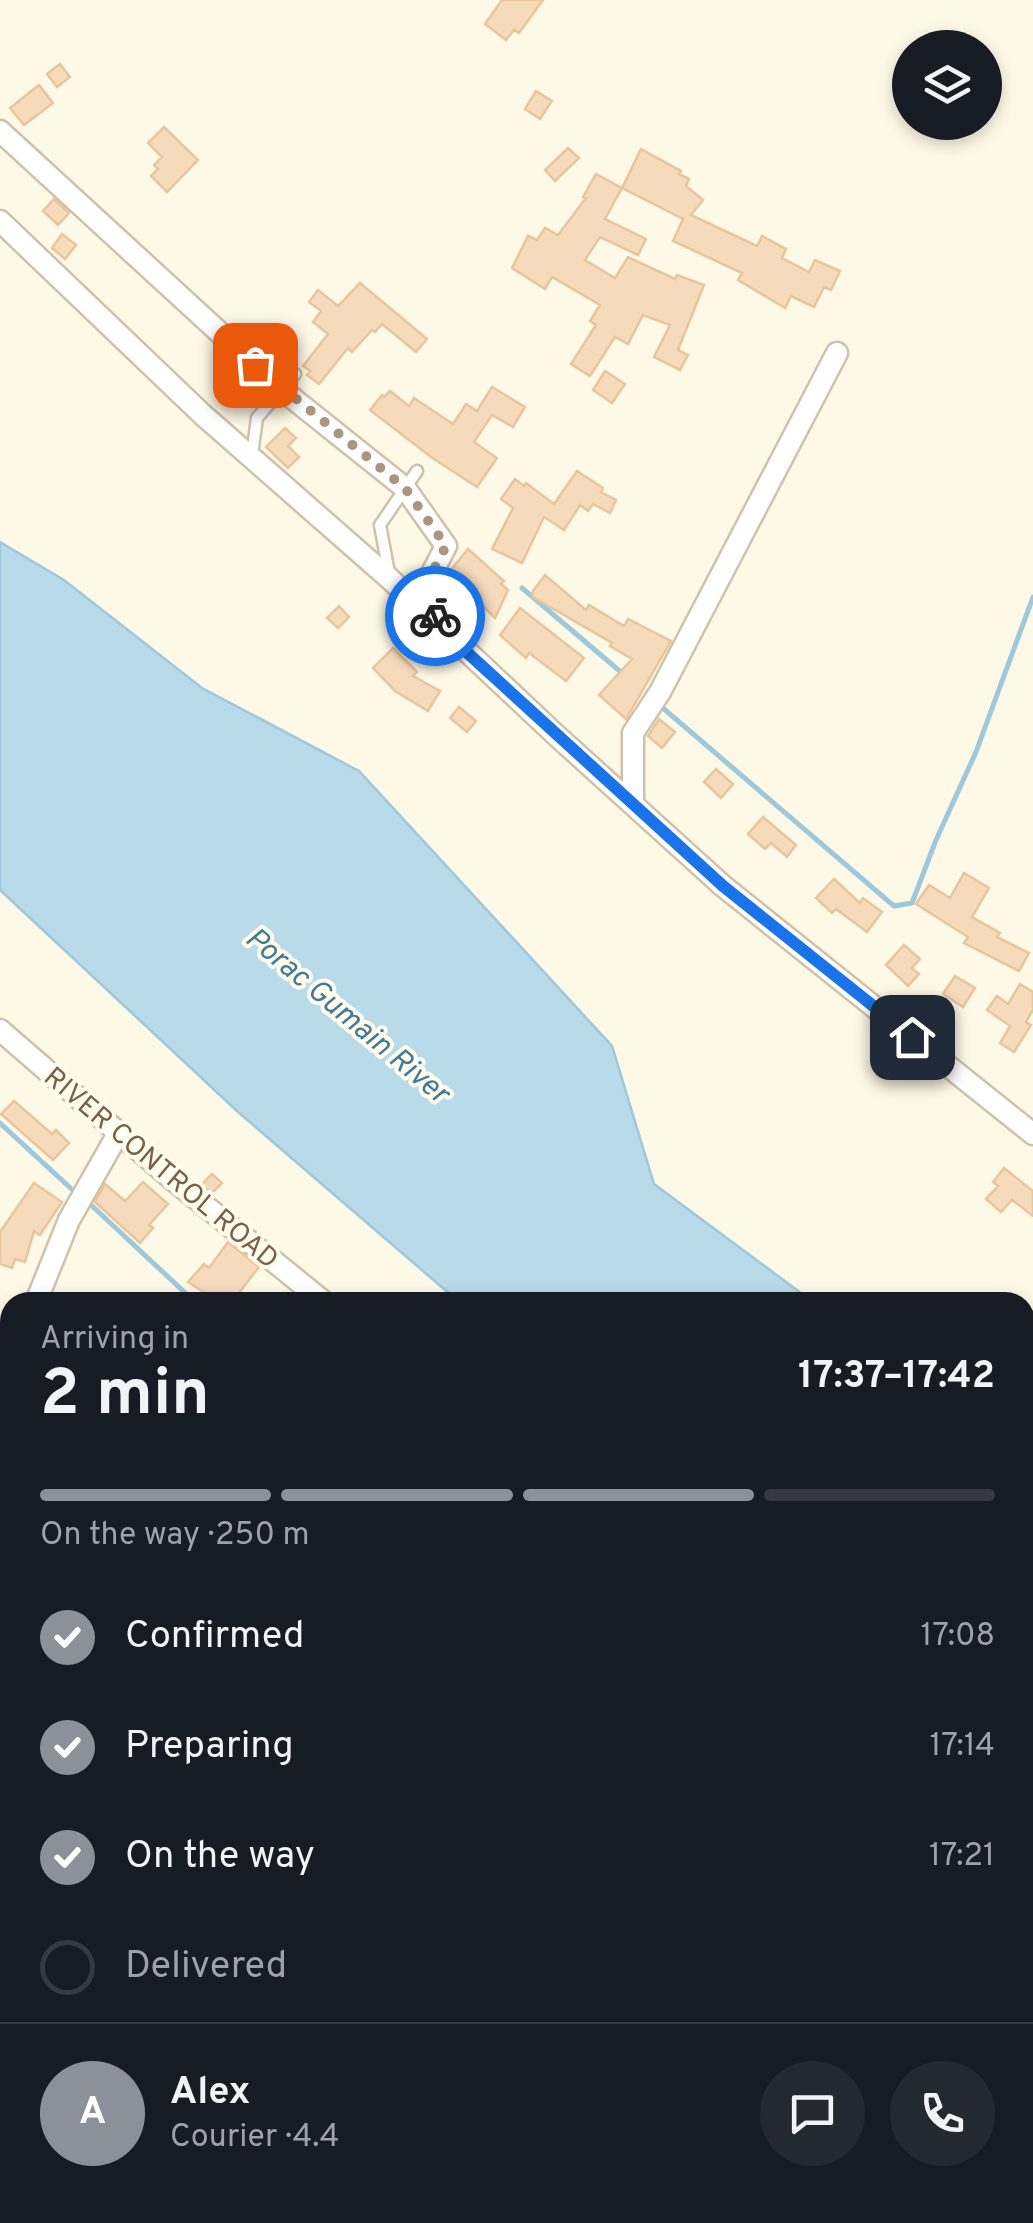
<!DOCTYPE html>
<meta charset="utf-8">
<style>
:root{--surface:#171b24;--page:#242831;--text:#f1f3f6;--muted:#9ea1a6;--line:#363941;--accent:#8c9099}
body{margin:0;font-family:Overpass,sans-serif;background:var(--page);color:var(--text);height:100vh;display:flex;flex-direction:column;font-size:38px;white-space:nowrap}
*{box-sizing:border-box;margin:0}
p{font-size:32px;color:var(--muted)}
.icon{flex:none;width:55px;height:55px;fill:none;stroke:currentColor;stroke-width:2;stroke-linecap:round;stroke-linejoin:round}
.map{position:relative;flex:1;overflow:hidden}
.drawer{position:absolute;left:0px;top:1292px;width:1035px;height:932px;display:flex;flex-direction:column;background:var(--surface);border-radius:30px 30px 0 0;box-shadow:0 5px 15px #0003}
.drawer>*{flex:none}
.fabs{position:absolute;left:892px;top:30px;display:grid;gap:20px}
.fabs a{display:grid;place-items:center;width:110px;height:110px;border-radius:50%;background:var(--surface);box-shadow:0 5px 15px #0003;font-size:50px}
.pin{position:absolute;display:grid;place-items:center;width:85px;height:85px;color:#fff;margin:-42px;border-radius:20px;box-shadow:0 5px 15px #0006}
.courier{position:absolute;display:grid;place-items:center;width:100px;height:100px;margin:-50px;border:8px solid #1a73e8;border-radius:50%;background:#fff;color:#222;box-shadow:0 2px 12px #0007}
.summary em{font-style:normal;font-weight:700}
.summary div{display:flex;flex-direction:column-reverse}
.summary{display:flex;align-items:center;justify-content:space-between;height:170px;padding:0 40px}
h1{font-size:65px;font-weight:700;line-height:75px}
.bar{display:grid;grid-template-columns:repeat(4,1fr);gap:15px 10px;align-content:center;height:120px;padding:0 40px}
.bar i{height:12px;border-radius:8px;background:var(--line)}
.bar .on{background:var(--accent)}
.bar p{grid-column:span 4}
.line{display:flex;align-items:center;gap:25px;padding:0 40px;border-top:2px solid var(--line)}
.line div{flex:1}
.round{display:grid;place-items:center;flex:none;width:105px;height:105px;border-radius:52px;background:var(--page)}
ol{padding:0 40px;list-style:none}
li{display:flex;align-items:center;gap:30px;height:110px}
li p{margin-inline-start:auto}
li .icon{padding:10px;border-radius:50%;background:var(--accent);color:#fff;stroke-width:4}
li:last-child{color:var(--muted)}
li i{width:55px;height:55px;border:5px solid var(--line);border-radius:50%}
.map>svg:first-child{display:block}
.water{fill:#b8dae9;stroke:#9ec8db;stroke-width:2.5}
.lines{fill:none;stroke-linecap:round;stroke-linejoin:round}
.stream{stroke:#9ec8db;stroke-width:5}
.building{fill:#f5dbbb;stroke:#e8c59b;stroke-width:2.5}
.lane-casing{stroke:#d0c1aa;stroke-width:15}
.street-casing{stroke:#d0c1aa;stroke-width:25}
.lane{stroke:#fff;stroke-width:10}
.street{stroke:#fff;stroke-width:20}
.done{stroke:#a8967f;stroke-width:10;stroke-dasharray:0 18}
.route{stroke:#1a73e8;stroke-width:12}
.labels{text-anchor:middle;stroke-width:8;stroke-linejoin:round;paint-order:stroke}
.street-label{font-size:28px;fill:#796148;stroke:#fffbed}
.water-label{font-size:30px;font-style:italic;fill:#437a94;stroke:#fffbed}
</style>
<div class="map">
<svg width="1033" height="2223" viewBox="0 0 1033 2223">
<rect width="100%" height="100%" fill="#fef8e6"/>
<path class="water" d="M0,542L64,580L202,688L359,771L612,1046L654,1184L813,1302H459L238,1112L0,890Z
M1025,1451L1033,1457V1759L1025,1754Z"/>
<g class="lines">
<path class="stream" d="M522,588L622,673
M657,703L894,906L912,903L936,840L976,752L1033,597
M0,1123L77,1194
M90,1204L195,1302
M1025,1950L1033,1955"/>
</g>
<path class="building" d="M502,0H543L519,33L514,30L506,40L485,24Z
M60,64L70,77L57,87L47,74Z
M39,85L53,103L24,125L10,108Z
M536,91L552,101L540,119L525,109Z
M164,127L198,160L167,192L151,176L158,169L154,165L162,157L148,143Z
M568,148L579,158L555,181L545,170Z
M641,149L681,171L679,174L689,179L686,186L703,200L691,215L757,246L762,236L786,249L782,258L809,272L815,260L840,271L831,290L824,287L814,307L791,296L785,308L738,280L742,273L673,241L683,219L622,188L605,219L646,239L638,255L600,237L585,260L615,278L628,257L675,279L677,275L704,285L678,350L688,355L680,370L654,357L670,325L643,315L628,344L615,337L590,376L571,364L596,325L590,321L600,305L552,277L545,289L512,268L528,236L537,240L545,228L558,235L586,198L583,197L596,174L622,188Z
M54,199L69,213L58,225L43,211Z
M62,234L76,245L65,259L52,248Z
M360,283L427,339L416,352L382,324L375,332L372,330L352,352L348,348L319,384L307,375L310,371L303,366L328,334L313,322L321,311L309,302L318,290L338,306Z
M605,371L625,384L612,403L593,390Z
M492,387L525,407L513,427L492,415L474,442L497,458L477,487L431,457L370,410L382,395L384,397L390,391L409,406L414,398L453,424L466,404L477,411Z
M285,428L296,438L288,446L299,457L288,468L266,447Z
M577,471L603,488L601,492L616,500L610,513L593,504L588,511L580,505L564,530L544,517L522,563L492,549L513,508L501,499L515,479L524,486L526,483L554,504Z
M468,549L504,581L501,584L508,590L495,618L474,597L471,601L445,577Z
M545,575L586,610L589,605L624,626L628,619L671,641L626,719L599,695L632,659L610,646L612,643L533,597V591Z
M339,606L349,617L338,628L327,618Z
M520,608L584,658L566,681L529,653L526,658L500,635Z
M393,648L417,672L413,676L440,691L428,711L395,691L373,668Z
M459,707L476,721L467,732L450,718Z
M659,719L675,732L662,748L648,736Z
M716,769L733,784L721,798L704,782Z
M763,817L796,845L787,857L771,843L765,849L748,834Z
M964,873L989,888L972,917L1000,933L997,937L1029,953L1019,971L964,943L968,937L916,904L929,885L950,898Z
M834,879L860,903L863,898L882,912L867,932L836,909L832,913L816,898Z
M904,945L920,959L912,968L919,974L908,986L886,965Z
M955,976L975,988L963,1007L943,994Z
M1020,984L1033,992V1010L1026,1022L1031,1025L1014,1052L1000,1043L1010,1026L987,1010L997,996L1008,1004Z
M14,1101L52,1134L56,1130L69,1143L53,1160L1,1114Z
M1004,1168L1033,1191V1216L1012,1200L1001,1212L986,1199L998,1186L993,1182Z
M212,1174L222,1183L212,1193L201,1185Z
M143,1182L168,1204L149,1225L153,1228L140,1243L95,1202L105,1184L125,1201Z
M34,1183L62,1202L40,1235L34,1231L25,1262L15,1259L12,1268L0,1264V1232Z
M228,1242L259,1267L239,1293L250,1302H219L188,1282L204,1264L209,1268Z"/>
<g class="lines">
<defs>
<path id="lane" d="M252,455L257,418L295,374
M389,573L380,525L417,471"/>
<path id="street" d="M0,131L281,389L405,488L446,546L430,577L436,624
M0,221L203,415L390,579L557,736L723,886L1033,1134
M633,804V733L660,692L837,353
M0,1030L172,1179L324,1302
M36,1302L69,1220L119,1132
M0,1431L10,1388
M1025,1859L1033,1864
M0,2146L10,2152
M110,2215L123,2223"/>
</defs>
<use href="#lane" class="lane-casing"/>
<use href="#street" class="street-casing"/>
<use href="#lane" class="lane"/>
<use href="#street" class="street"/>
</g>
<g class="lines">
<path class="done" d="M255,365L405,488L446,546L430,577L435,616"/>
<path class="route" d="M435,616L436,624L460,646L723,886L912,1037"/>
</g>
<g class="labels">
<g class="street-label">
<text transform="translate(162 1167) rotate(40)" y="10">RIVER CONTROL ROAD</text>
</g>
<g class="water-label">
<text transform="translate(348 1015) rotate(40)" y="10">Porac Gumain River</text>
</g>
</g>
</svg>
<div class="fabs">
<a><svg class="icon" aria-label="layers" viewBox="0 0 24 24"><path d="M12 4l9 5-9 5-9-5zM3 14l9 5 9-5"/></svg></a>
</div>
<div class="pin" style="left:255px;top:365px;background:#ea580c"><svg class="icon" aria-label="bag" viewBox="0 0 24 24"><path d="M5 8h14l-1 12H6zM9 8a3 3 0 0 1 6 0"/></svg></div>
<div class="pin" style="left:912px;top:1037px;background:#1f2937"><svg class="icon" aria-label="home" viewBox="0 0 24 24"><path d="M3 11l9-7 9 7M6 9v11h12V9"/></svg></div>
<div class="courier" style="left:435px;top:616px"><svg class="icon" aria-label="bike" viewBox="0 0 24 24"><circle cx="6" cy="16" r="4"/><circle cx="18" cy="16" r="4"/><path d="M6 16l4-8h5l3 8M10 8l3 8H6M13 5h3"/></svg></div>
<section class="drawer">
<div class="summary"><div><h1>2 min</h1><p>Arriving in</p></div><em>17:37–17:42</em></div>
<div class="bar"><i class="on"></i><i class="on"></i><i class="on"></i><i></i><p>On the way · 250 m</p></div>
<ol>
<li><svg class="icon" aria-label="check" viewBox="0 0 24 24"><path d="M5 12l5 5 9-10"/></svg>Confirmed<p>17:08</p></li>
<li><svg class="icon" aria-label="check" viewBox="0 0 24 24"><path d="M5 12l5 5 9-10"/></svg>Preparing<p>17:14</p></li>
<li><svg class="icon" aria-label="check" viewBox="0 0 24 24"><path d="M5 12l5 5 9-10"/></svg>On the way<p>17:21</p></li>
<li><i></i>Delivered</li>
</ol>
<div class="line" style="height:180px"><b class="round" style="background:var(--accent);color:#fff">A</b><div><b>Alex</b><p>Courier · 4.4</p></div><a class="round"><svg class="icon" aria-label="chat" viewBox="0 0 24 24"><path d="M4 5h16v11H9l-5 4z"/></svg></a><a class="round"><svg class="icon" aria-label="phone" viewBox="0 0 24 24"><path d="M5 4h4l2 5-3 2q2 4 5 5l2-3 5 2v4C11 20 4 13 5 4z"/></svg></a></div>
</section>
</div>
